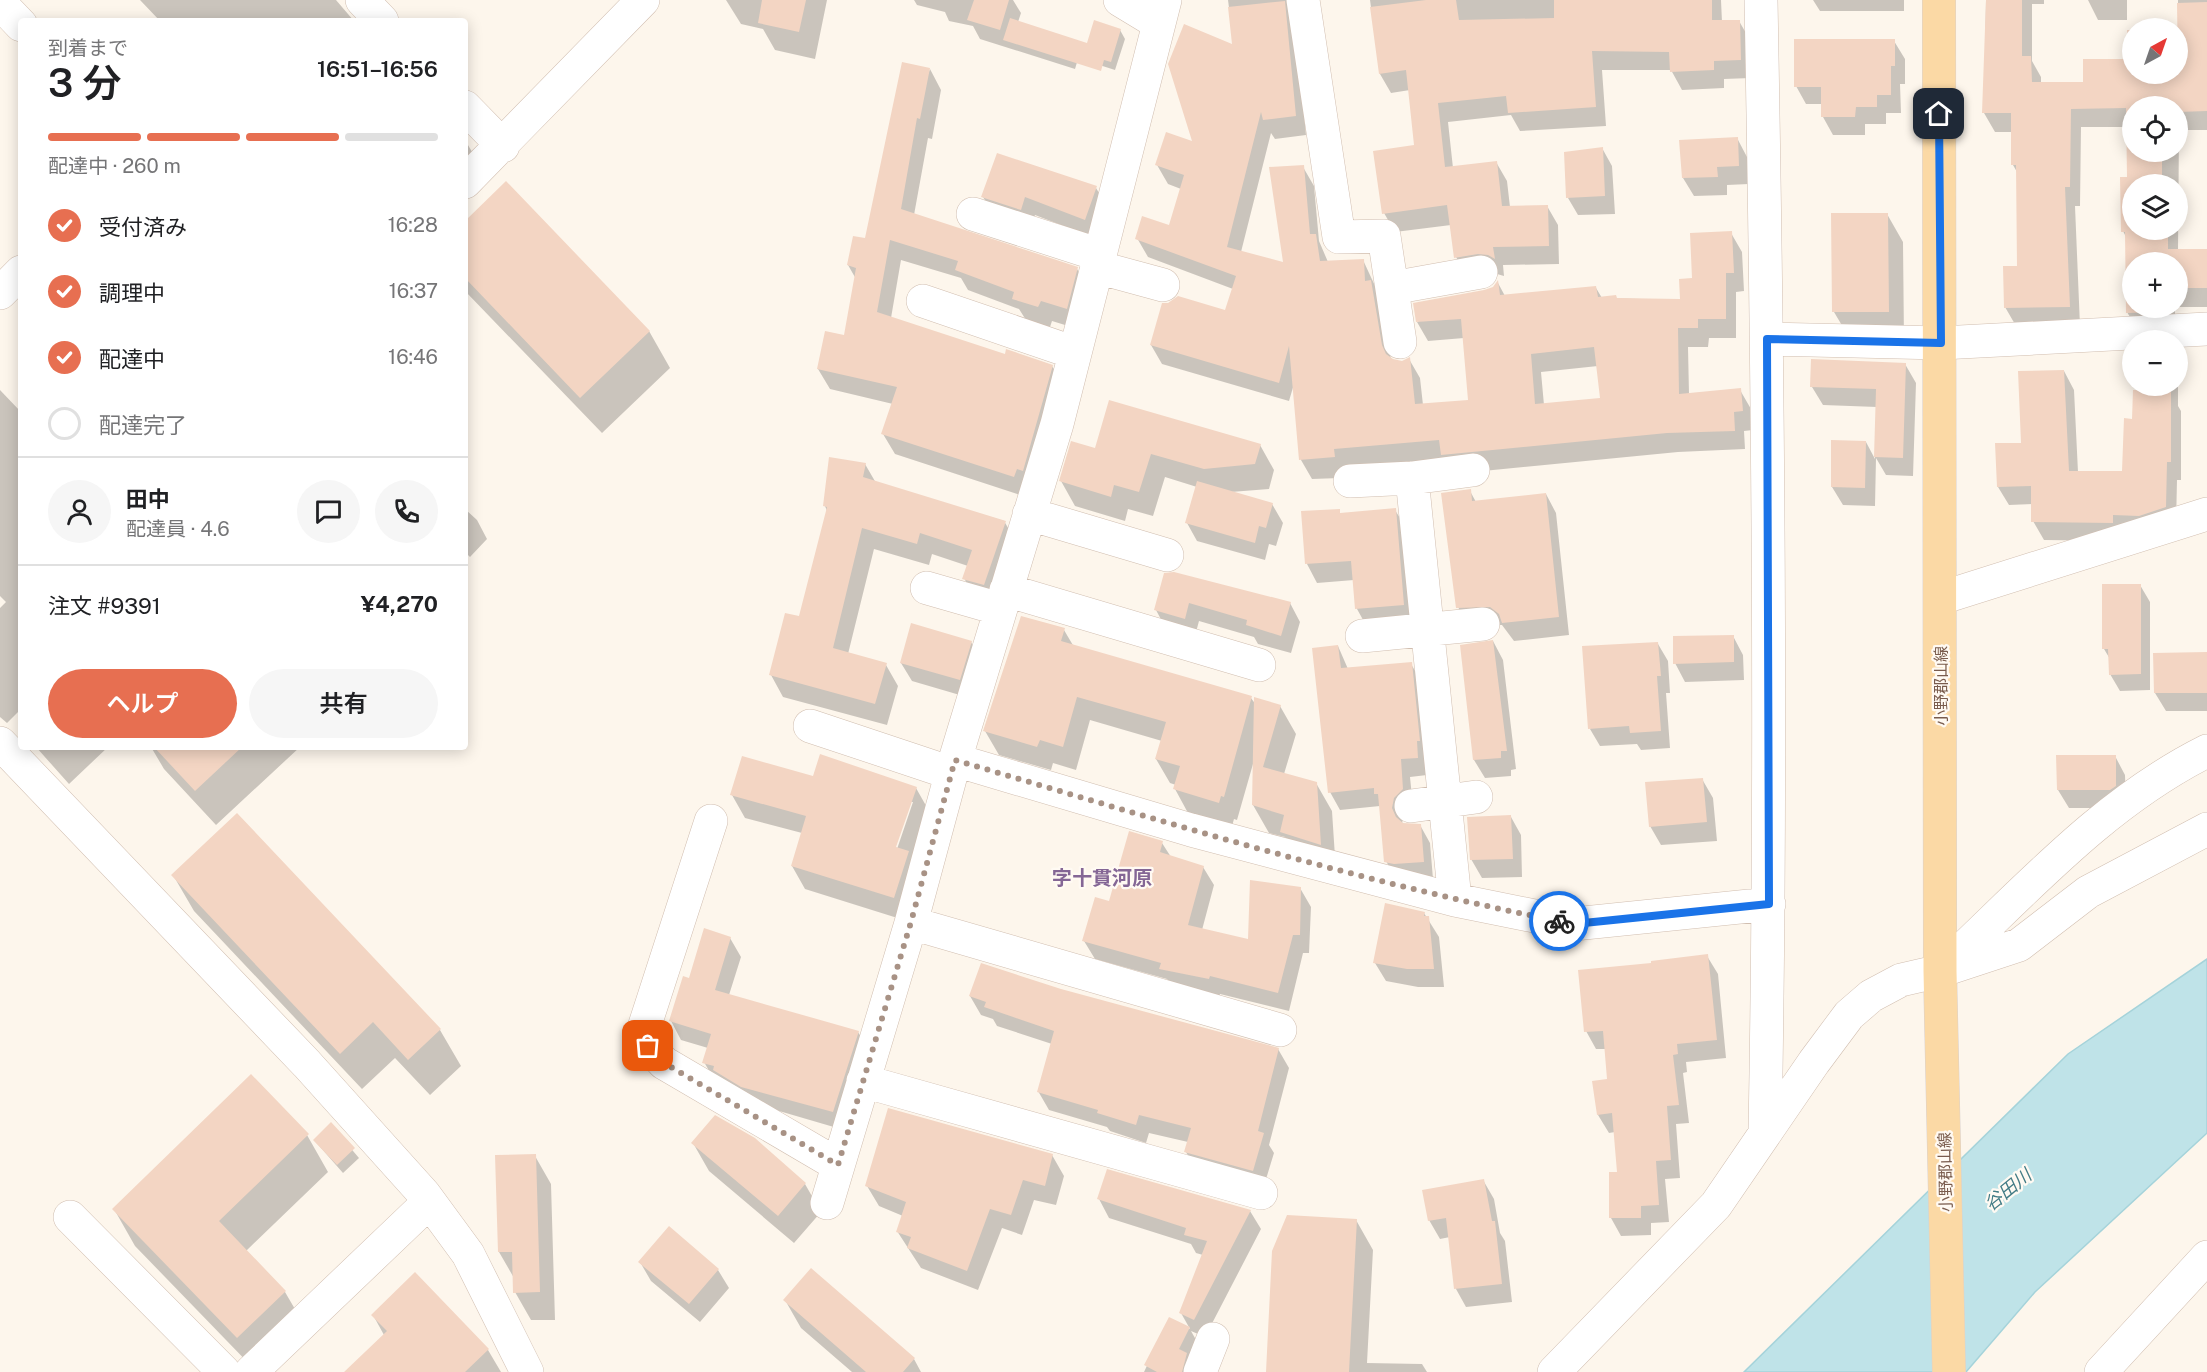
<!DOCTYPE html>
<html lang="ja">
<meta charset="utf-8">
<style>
:root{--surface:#fff;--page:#f6f6f6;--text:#202124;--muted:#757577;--line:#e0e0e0;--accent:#e76f51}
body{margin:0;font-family:"Public Sans","Noto Sans JP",sans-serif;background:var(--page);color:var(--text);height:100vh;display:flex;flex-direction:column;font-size:22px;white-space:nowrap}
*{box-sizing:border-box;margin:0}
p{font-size:20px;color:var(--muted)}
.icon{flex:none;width:33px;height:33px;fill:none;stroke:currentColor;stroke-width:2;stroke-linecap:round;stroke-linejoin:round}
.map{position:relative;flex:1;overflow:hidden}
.panel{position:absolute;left:18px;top:18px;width:450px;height:732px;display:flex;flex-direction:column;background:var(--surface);border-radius:6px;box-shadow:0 3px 15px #0003}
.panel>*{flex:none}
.needle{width:39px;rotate:40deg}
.controls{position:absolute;left:2122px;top:18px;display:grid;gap:12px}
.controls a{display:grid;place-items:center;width:66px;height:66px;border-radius:50%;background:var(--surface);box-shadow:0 3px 15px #0003;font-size:30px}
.pin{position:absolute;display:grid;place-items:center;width:51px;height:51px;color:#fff;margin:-26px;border-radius:12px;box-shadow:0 3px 9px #0006}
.courier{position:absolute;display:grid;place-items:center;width:60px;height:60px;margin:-30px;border:4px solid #1a73e8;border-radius:50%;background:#fff;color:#222;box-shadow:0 2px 8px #0007}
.head em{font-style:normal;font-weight:600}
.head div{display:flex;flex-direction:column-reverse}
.head{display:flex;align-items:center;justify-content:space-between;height:102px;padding:0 30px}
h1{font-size:39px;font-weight:600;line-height:45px}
.bar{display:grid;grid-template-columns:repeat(4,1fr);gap:9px 6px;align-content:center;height:72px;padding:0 30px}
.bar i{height:8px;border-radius:4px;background:var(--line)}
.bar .on{background:var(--accent)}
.bar p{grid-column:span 4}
.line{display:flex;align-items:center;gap:15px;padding:0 30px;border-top:2px solid var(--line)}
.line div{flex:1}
.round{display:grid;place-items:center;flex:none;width:63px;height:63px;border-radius:32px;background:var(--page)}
ol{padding:0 30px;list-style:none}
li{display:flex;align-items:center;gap:18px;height:66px}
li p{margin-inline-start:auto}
li .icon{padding:6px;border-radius:50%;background:var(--accent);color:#fff;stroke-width:4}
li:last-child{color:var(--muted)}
li i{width:33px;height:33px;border:3px solid var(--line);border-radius:50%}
.primary-button{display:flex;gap:12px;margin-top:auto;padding:12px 30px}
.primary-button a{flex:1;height:69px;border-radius:36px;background:var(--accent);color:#fff;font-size:24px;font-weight:600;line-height:69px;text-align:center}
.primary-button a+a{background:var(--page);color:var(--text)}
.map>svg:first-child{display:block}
.water{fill:#bfe3e8;stroke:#a5d3da;stroke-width:1.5}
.shadow{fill:#0003;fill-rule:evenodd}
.building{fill:#f3d5c3;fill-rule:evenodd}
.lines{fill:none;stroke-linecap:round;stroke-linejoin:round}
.minor-casing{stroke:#d1beb0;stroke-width:34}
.major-casing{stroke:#dad1cd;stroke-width:34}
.minor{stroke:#fff;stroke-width:33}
.major{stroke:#fbd9a5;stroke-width:33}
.done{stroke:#a89285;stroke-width:6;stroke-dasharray:0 10.8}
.route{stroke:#1a73e8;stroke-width:8}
.labels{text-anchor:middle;stroke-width:4.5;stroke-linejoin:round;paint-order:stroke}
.street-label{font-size:16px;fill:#7a5c4d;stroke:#fffaf3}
.water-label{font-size:18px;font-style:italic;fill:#437c86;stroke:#fffaf3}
.quarter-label{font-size:20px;font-weight:bold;fill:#846695;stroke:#fffaf3}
</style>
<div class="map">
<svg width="2207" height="1372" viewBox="0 0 2207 1372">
<rect width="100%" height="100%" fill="#fdf6ec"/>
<path class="water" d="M2207,959V1133L2035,1292L1966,1372H1744L2068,1054Z"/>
<path class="shadow" d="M140,0H336L354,21H160Z
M726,0H827L815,59L775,50L763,29L741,24Z
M914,0H1013L1021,13L1018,22L1081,49L1075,69L980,39L973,26L949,21L945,12L917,5Z
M1228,0H1293L1306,135L1275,139L1271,133L1241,252L1285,264L1303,167L1314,186L1319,241L1328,262L1363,260L1382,301L1391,360L1402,362L1409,359L1420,378L1423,405L1469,401L1464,338L1428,341L1417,322L1494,288L1498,283L1505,296L1596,288L1602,298L1681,300L1694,279L1731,233L1742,252L1744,291L1736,292V338H1709L1708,347H1688L1689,394L1740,390L1751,409L1753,430L1744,431L1745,449L1678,452L1453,474L1312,479L1301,460L1294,384L1289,401L1162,364L1151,345L1226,312L1233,289L1148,257L1137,238L1170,227L1181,189L1168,184L1157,165L1194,143L1234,46ZM1598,366L1601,399L1544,405L1541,372Z
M1370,0H1721L1722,22L1739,21L1750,40L1751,78L1724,79V88L1682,90L1671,70H1602L1606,126L1520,131L1511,115L1448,122L1453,168L1496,162L1507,181L1510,207L1547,206L1558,225L1559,264L1503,265L1504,276L1490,272L1467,276L1456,257L1451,225L1395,232L1384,213L1416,147L1410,90L1391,93L1380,74Z
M1813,0H1904V11H1820Z
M1986,0H2044V4H2032V61L2041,77V84H2084L2129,60L2133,31V74H2178V0H2207V130H2179L2178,251H2207V307H2178V262H2133V308H2175V331H2138L2127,312V239L2123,231L2129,179L2128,127H2081L2080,206H2075L2080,326H2016L2005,307L2018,268L2017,172L2013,165V132H1995L1984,113ZM2133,106H2178V152H2133ZM2133,184H2178V230H2133Z
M2088,0H2127V20H2098Z
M1120,30L1125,39L1115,70L1090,62Z
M1894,41L1905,59V84H1900L1901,113H1886V124H1865V135H1833L1823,117V104H1806L1796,86Z
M930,69L941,90L932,139L928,138L914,215L1077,269L1088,289L1078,329L1052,321L1050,327L1026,320L1019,309L968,290L961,278L901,260L891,318L1006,356L1052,366L1064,387L1026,497L895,454L883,434L893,404L830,389L818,369L846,337L856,279L848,265L866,240Z
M1737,138L1747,157L1749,184L1727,185V195L1694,196L1683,178Z
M465,140L487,177L465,197Z
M1602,148L1612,166L1615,214L1578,215L1568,198Z
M1096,188L1107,206L1095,238L1035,215L1031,227L994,215L983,197Z
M1887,214L1903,242L1904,340L1850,339L1834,312Z
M465,223L649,331L670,368L602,433L465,291Z
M1905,364L1916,383L1913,476L1886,475L1876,458L1875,506L1843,505L1832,487L1866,442L1875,459L1877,407L1823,405L1812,387Z
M2064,371L2074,390L2078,472L2124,473L2144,386H2178V406L2181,411V480H2177L2176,526L2123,541L2044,540L2033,521V504L2009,505L1998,487Z
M0,390L21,412V709L7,723L0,717V608L6,602L0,596Z
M1260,445L1274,470L1269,489L1231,492L1272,504L1283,523L1276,546L1269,544L1265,560L1197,541L1187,523L1197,487L1165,477L1153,516L1128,509L1125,521L1075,506L1061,481L1096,450Z
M865,464L876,483L1004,521L1017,543L996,606L976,600L964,578L968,566L932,554L929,565L874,549L848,654L886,665L898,686L887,725L783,697L771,675L800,618L827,511L825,506Z
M1470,491L1476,502L1546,494L1556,513L1569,635L1514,641L1502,625L1468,626L1458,607Z
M465,509L477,520L487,539L470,557L465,552Z
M1395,510L1406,528L1414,624L1367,627L1357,609L1354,580L1317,583L1307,564L1303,513L1339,511L1341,515Z
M1166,574L1290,603L1300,622L1291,653L1258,644L1254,637L1199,621L1195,636L1166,629L1156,610Z
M2104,585H2140L2150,602V690L2120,691L2110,674V659L2104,649Z
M1064,630L1074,647L1251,698L1256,705L1280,706L1296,734L1284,774L1316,783L1332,811L1336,872L1297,859L1285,837L1269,833L1253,805V764L1237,820L1234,819L1232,826L1188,813L1175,789L1176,785L1170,783L1156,759L1162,741L1090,720L1076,770L1053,763L1051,770L999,755L985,731Z
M1733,636L1743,655L1744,680L1685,682L1675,663Z
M1493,641L1503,660L1516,769L1511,770V776L1485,778L1474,760Z
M971,642L981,661L970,698L912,681L901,663Z
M1658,644L1668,661L1670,693H1666L1670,748L1641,750L1637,744L1600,746L1590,729Z
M1338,646L1348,669L1411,664L1421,681L1427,775L1410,777L1413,807L1403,816L1402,825H1420L1430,843L1433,879H1396L1386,861L1380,806L1340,810L1330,792Z
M2207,654V711H2166L2155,693Z
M36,747H108L69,784Z
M151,747H300L216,825L164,769Z
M2115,756L2125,775L2126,805L2121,808H2069L2058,790Z
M814,777L916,788L929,811L907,921L805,889L792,866L802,833L745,818L732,795ZM910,802H913L895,855L892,854Z
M1702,779L1713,798L1717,841L1661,845L1650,826Z
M1511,817L1521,835L1522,877L1482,878L1471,859Z
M1162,843L1171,857L1203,867L1214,885L1202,930L1250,941L1300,888L1311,907L1309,953H1303L1289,1011L1220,994L1219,997L1172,987L1167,979L1095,959L1084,941L1110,903Z
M173,875L440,1030L461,1066L430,1095L395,1058L362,1089L194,911Z
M1424,913L1439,937L1444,987H1418L1386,981L1375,963Z
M730,938L741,957L729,995L858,1032L869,1051L844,1130L752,1103L715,1081L704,1062L708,1048L681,1040L671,1021Z
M1707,956L1718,974L1726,1058L1686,1062L1687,1072L1683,1073L1689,1123L1676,1124L1680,1178L1665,1179L1669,1222L1651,1223V1235L1621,1236L1611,1218L1619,1174L1615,1132L1609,1133L1598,1115L1608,1080L1606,1049H1596L1586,1031L1653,965Z
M1061,990L1278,1049L1289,1068L1269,1145L1274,1153L1263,1189L1196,1170L1186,1152L1188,1142L1149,1133L1146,1143L1110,1131L1107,1127L1049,1110L1038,1091L1052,1044L997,1026L993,1019L981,1015L970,996Z
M331,1125L359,1158L343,1173L314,1140Z
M307,1135L328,1172L246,1251L285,1292L306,1328L257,1372L135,1246L114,1209Z
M693,1143L805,1184L821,1212L794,1243L709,1171Z
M1052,1155L1064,1176L1056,1205L1034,1200L1022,1235L1002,1228L978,1290L921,1268L897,1231L903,1216L879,1206L867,1186Z
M535,1156L551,1184L555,1320H531L515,1292L514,1278L499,1252L496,1157Z
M1483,1180L1494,1199L1500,1233L1505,1241L1512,1302L1466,1307L1456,1289L1450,1237L1440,1239L1429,1220Z
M1099,1199L1250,1211L1261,1229L1205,1337L1191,1331L1200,1347L1196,1372H1144L1169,1319L1190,1329L1181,1313L1203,1255L1196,1253L1191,1244L1109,1218Z
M1356,1220L1373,1250L1367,1363L1422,1364L1427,1372H1288Z
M640,1262L718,1270L729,1288L700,1322L651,1281Z
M785,1300L914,1359L921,1372H852L801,1328Z
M373,1315L488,1350L501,1372H346L384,1335Z"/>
<path class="building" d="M762,0H806L799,32L758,23Z
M974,0H1009L1000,30L967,20Z
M1426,0H1456L1459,20L1554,18V0H1712V20H1740L1741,60L1714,61V70L1670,72L1669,52L1592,51L1596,107L1508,113L1506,96L1438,103L1445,167L1497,161L1502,206L1548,205L1549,246L1493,247L1495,259L1488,255L1478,254L1454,258L1447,205L1382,214L1373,151L1414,145L1406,70L1379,74L1370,7Z
M1986,0H2022V56H2031L2032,82H2083V59H2127V30H2133V74H2178L2177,3L2207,2V111L2178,112V106H2133V152H2162V177H2167V184H2133V230H2168V249H2207V288H2178V262H2133V308H2165V312L2126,313L2125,232H2121L2120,177H2127L2126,108L2071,109L2070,187H2065L2070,307L2004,308L2003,266H2017L2016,165H2011V113H1982Z
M1285,1L1296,116L1263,120L1261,112L1227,247L1283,262L1269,167L1304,165L1310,234H1316L1320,261L1364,259L1365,281L1371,280L1382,345L1386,354L1393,359L1402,361L1410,357L1415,404L1468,400L1461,319L1416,322L1413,303L1484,290L1493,287L1498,280L1500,295L1596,286L1598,297L1616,295L1617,298L1680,299L1679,279L1692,278L1690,233L1732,231L1734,273H1726V319H1698V328H1678L1679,394L1741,388L1743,411L1734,412L1735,431L1667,433L1441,455L1439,440L1334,449L1335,457L1299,460L1289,346L1279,383L1150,345L1162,303H1168L1178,296L1225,310L1236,276L1135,239L1142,216L1169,225L1184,175L1155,165L1166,132L1192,141L1168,64L1184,24L1232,44L1228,7ZM1594,347L1600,398L1535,404L1531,354Z
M1010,18L1087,43L1094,20L1121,29L1111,62L1104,60L1101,71L1003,40Z
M1794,39H1895V66H1891V95H1877V107H1856L1855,117H1821V87H1794Z
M902,62L930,68L920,119L917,118L901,209L1078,267L1067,309L1041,301L1038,307L1012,299L1014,292L955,270L958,261L890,240L877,312L1005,354L1006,349L1053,365L1023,471L1017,469L1014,477L881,434L897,387L817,369L825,331L844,335L856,268L847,265L853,236L865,238Z
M1738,137L1739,166L1717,167L1718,177L1682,178L1679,140Z
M1603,147L1605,196L1566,198L1564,152Z
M997,153L1097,186L1085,220L1025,197L1021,210L981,197Z
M506,181L650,331L580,398L465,278V221Z
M1831,213H1888L1889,312H1832Z
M1811,359L1906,363L1903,458L1874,457L1876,389L1810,387Z
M2064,370L2069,471H2122L2124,418L2132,419L2133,390H2142V386H2168V391H2171V462H2167L2166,507L2139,516L2113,515V523L2031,522V486L1997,487L1995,443H2021L2018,371Z
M1109,400L1261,444L1255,464L1204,469L1151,454L1139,492L1114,485L1111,497L1059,481L1071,441L1095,448Z
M1831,440L1866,441L1865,488L1831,487Z
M829,457L866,463L863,477L1006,521L984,585L962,579L972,550L920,533L917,544L862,528L833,648L887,663L875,704L769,675L785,613L799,616L827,507L823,506Z
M1197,481L1273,503L1266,528L1259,526L1255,543L1185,523Z
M1471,489L1472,501L1546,493L1559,617L1502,623L1499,614L1490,607L1456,608L1441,493Z
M1396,508L1404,605L1355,609L1351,561L1305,564L1301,511L1340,509V513Z
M1174,572L1291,602L1281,636L1246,625L1247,620L1189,603L1185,619L1154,610L1164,573Z
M2102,584H2141V674L2109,675L2108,649H2102Z
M1021,616L1065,628L1061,641L1252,696L1224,797L1221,796L1219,803L1173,789L1180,766L1155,759L1166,722L1077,697L1063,747L1040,740L1037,747L983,731Z
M911,623L972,641L960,680L900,663Z
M1734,635V662L1673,664V636Z
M1493,640L1507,751H1501V758L1473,760L1460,645Z
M1658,642L1661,676H1657L1661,731L1630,733L1629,726L1588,729L1582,646Z
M1338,645L1341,668L1412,662L1420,741H1417L1418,758L1401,759L1403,789L1394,798L1392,808L1396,817L1403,823L1421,824L1424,862L1394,864L1384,862L1378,794H1374V788L1328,793L1312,648Z
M2207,652V693H2154L2153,653Z
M1254,697L1281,705L1263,767L1317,782L1321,845L1280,832L1284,815L1252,805Z
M154,747H242L195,791Z
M820,754L917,787L896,847L909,851L894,898L791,866L806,816L730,795L742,756L813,776Z
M2056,755H2116V786L2110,790H2057Z
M1703,778L1707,822L1649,827L1645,782Z
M237,813L441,1029L408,1060L373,1022L340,1054L171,875Z
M1511,815L1513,859L1470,860L1467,817Z
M1129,831L1163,841L1160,852L1204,866L1188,925L1248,939L1250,880L1301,887L1300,935H1293L1278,993L1210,976L1209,979L1159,969L1161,963L1082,941L1095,897L1109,901Z
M1385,903L1425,912L1424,916H1429L1434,969H1407L1373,963Z
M704,928L731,937L715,990L859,1031L833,1112L741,1087L713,1070L714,1066L702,1063L711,1034L669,1021L683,976L689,978Z
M1708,954L1717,1040L1677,1044L1678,1054L1673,1055L1679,1105L1667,1106L1671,1160L1656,1161L1659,1205L1641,1206V1218H1609V1172H1617L1612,1113L1597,1115L1592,1081L1607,1079L1603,1031L1584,1032L1578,970L1651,963V961Z
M981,963L1061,989L1279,1048L1258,1131L1264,1133L1253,1171L1184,1152L1191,1128L1139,1115L1136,1125L1097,1113L1098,1110L1037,1092L1054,1031L984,1007L986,1002L969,996Z
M251,1074L309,1134L219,1221L286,1291L237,1338L112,1209Z
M888,1108L1053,1154L1045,1186L1023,1180L1011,1215L990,1209L967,1271L907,1248L911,1237L896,1232L906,1202L865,1186Z
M715,1115L755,1138L806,1183L778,1216L691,1143Z
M331,1122L355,1148L337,1165L313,1140Z
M536,1154L540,1292L513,1293L512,1252H498L495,1155Z
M1107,1169L1251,1210L1194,1320L1179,1313L1207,1241L1184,1235L1186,1228L1097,1199Z
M1484,1179L1492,1221H1495L1502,1284L1454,1289L1446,1218L1428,1221L1422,1190Z
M1287,1215L1357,1219L1349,1372H1266L1272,1251Z
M669,1226L719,1269L689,1304L638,1262Z
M811,1268L915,1358L903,1372H866L783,1300Z
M415,1272L489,1349L465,1372H344L387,1331L371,1315Z
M1169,1317L1190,1327L1179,1349L1187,1353L1182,1372H1157L1144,1365Z"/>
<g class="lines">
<defs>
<path id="minor" d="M362,0L382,21
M1120,0L1158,23
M1303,0L1339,237L1384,236L1400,342
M1761,0C1768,377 1772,755 1765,1132
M0,3L21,25
M465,107L503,146
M465,182L643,0
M973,214L1100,255
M1097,267L1163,285
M1392,288L1481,272
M0,293L21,272
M923,301L1075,353
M1767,339L1941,343L2207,329
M1412,478L1455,900
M1350,481L1412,478L1473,470
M1029,514L1167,555
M927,588L1000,609
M1006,590L1259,665
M1941,598L2207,514
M1362,636L1483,624
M810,726L951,773
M0,743L307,1064L424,1194L468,1254L527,1372
M955,760L1191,830L1455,900L1574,924L1769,904
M1411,806L1476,797
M711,821L643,1031L648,1046L664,1063L838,1165
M911,923L1280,1030
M1948,963C2029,887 2105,802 2207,751
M863,1081L1261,1193
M827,1203L911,923L955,760L1057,424L1165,0
M70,1217L224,1372
M251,1372L429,1202
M1200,1372L1213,1339
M1554,1372L1716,1205L1814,1062L1849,1015L1871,996L1901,980L1940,971L2019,945L2088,892L2207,829
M2101,1372L2207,1257"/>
<path id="major" d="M1939,0L1940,971L1949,1372"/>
</defs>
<use href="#minor" class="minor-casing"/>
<use href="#major" class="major-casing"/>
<use href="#minor" class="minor"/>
<use href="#major" class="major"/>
</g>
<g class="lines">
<path class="done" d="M648,1046L664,1063L838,1165L911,922L955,760C1155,819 1354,881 1559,921"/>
<path class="route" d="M1559,921L1574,924L1769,904L1767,339L1941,343L1939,114"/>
</g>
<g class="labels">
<g class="street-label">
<text transform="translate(1941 686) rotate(-90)" y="6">小野郡山線</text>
<text transform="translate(1945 1172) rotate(-91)" y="6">小野郡山線</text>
</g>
<g class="water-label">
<text transform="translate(2008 1190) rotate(-39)" y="6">谷田川</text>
</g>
<g class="quarter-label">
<text x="1102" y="885">字十貫河原</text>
</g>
</g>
</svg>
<div class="controls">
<a><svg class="needle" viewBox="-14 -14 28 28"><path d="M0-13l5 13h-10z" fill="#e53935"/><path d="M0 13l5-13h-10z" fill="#757577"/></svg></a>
<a><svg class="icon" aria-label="locate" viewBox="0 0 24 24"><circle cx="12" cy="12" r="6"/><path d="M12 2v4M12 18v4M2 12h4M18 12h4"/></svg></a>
<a><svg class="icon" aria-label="layers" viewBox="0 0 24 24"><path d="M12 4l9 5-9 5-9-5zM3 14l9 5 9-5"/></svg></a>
<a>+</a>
<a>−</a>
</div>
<div class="pin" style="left:648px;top:1046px;background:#ea580c"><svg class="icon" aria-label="bag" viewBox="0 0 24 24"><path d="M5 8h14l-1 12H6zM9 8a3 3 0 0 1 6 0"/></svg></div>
<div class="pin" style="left:1939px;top:114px;background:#1f2937"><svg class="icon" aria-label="home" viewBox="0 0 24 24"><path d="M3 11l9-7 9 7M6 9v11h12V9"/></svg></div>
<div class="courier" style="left:1559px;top:921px"><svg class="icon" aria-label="bike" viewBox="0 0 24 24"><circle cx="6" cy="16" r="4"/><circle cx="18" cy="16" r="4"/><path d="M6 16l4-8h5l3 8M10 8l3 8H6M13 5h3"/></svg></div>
<section class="panel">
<div class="head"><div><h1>3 分</h1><p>到着まで</p></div><em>16:51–16:56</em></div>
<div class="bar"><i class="on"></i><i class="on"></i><i class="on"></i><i></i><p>配達中 · 260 m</p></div>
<ol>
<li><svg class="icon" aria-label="check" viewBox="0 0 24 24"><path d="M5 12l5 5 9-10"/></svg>受付済み<p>16:28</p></li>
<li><svg class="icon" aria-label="check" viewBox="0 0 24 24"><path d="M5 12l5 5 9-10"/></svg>調理中<p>16:37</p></li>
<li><svg class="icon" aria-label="check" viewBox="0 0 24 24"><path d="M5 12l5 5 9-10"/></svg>配達中<p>16:46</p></li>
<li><i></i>配達完了</li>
</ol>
<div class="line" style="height:108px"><a class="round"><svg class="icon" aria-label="person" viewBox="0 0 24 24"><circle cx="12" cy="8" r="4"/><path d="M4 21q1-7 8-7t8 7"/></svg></a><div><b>田中</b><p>配達員 · 4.6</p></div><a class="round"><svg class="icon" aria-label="chat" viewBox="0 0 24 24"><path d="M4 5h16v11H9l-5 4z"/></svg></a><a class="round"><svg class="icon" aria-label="phone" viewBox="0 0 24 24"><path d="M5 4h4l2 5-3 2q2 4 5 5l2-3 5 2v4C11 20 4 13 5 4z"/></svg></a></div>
<div class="line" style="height:78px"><div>注文 #9391</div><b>¥4,270</b></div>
<div class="primary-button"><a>ヘルプ</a><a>共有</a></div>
</section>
</div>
